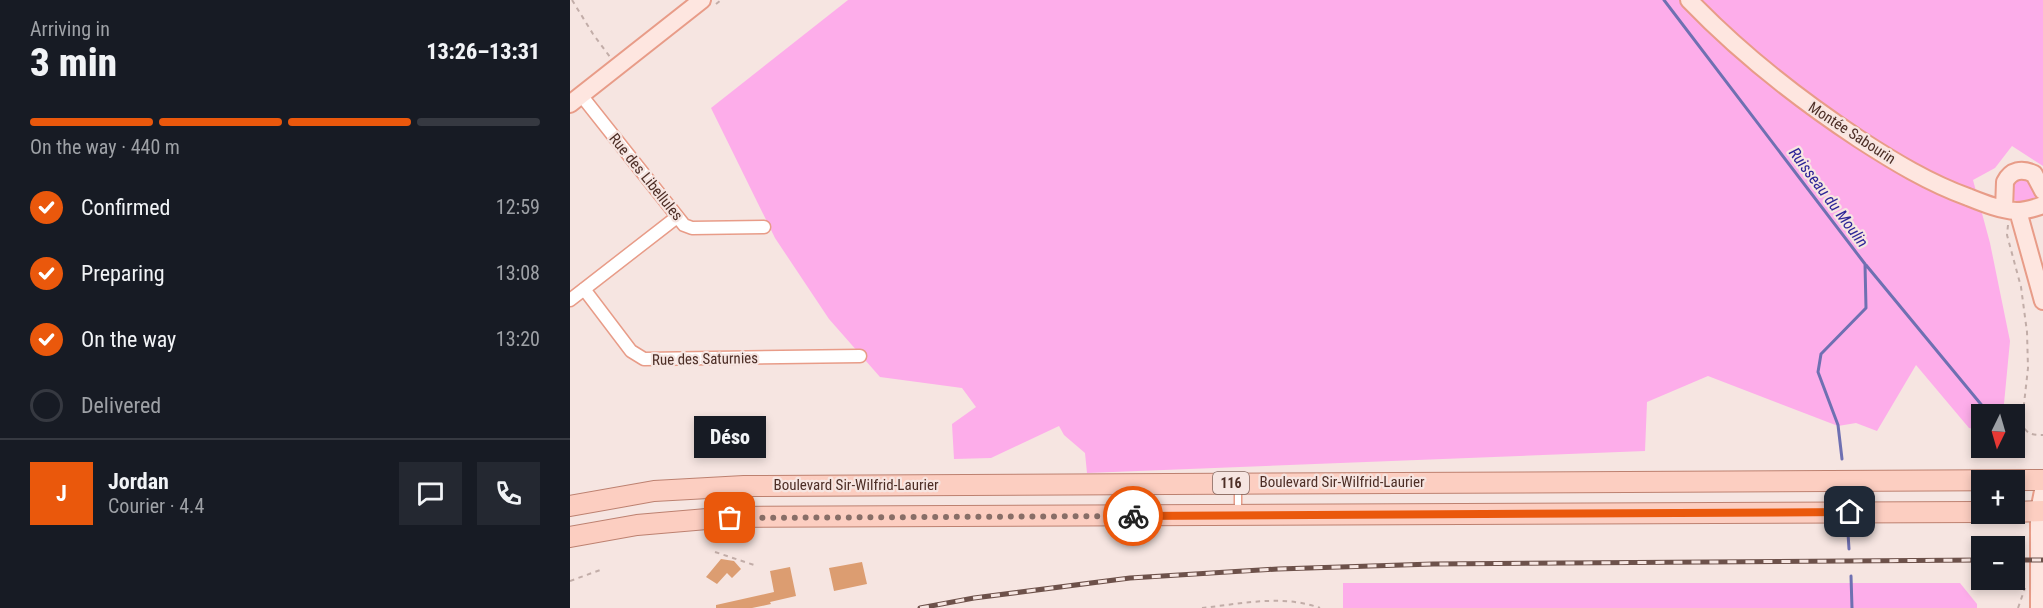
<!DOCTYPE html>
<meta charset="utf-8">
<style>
:root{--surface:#171b24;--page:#242831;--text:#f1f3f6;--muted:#9ea1a6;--line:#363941;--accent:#ea580c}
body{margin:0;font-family:"Roboto Condensed",sans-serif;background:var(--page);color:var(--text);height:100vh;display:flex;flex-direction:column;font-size:22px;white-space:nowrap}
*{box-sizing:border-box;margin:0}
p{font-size:20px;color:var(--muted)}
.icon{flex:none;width:33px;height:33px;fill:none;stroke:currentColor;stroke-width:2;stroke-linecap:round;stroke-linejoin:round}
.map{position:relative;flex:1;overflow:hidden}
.sheet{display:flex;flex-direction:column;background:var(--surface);width:570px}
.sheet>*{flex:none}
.needle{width:39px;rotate:185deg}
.tools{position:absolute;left:1401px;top:404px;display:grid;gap:12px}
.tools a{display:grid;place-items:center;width:54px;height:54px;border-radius:0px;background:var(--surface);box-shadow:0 3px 9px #0003;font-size:30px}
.pin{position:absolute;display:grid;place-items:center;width:51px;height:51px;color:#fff;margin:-26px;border-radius:12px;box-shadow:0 3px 9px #0006}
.courier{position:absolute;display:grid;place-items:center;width:60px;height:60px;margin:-30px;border:4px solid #ea580c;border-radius:50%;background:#fff;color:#222;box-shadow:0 2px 8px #0007}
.bubble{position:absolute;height:42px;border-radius:0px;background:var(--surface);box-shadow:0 3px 9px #0003;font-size:20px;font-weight:800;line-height:42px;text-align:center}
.head em{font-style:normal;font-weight:800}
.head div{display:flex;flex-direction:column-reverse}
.head{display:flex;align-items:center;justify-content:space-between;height:102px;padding:0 30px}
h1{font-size:39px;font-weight:800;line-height:45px}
.bar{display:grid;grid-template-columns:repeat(4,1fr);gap:9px 6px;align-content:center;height:72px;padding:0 30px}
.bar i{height:8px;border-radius:4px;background:var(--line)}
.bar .selected{background:var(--accent)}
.bar p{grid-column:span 4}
.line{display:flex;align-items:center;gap:15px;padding:0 30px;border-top:2px solid var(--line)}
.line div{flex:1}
.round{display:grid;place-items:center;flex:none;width:63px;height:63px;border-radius:0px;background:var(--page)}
ol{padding:0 30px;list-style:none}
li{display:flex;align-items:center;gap:18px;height:66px}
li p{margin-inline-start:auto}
li .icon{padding:6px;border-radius:50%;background:var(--accent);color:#fff;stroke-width:4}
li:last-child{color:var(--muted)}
li i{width:33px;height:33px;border:3px solid var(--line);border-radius:50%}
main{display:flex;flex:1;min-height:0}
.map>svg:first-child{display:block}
.green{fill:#fdadea}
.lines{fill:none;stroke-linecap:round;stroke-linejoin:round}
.stream{stroke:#6f70b2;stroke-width:3}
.building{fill:#dc9d71}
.lane-casing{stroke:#e89c88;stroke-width:9}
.street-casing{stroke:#e89c88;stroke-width:15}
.secondary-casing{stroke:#e89c88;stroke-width:20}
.primary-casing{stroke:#bd8170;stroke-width:22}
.path{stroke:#c2ada8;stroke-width:2;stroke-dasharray:4.5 4.5;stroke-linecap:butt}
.lane{stroke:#fff;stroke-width:6}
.street{stroke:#fff;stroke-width:12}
.secondary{stroke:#fee6e0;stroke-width:16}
.primary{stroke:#fccec1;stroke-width:20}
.rail-casing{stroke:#6d514a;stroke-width:5}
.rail{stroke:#f6e5e1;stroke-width:3;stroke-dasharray:9;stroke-linecap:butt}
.done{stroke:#886e67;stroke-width:6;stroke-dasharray:0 10.8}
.route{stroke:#ea580c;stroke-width:8}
.labels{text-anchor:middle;stroke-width:4.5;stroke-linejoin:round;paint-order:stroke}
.shield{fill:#f6e5e1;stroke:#80655e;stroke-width:1.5}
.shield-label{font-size:14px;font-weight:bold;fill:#4d2e26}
.street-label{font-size:15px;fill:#4d2e26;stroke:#f6e5e1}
.water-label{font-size:16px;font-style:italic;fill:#2c2597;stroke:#f6e5e1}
</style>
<main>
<section class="sheet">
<div class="head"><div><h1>3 min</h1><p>Arriving in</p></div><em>13:26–13:31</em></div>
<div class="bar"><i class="selected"></i><i class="selected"></i><i class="selected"></i><i></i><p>On the way · 440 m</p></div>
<ol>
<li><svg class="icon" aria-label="check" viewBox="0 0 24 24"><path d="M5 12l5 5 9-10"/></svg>Confirmed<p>12:59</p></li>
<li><svg class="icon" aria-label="check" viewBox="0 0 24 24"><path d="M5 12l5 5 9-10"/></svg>Preparing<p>13:08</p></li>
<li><svg class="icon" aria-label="check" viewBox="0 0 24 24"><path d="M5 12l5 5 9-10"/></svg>On the way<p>13:20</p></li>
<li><i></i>Delivered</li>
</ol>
<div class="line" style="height:108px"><b class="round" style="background:var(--accent);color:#fff">J</b><div><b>Jordan</b><p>Courier · 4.4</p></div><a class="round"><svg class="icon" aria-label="chat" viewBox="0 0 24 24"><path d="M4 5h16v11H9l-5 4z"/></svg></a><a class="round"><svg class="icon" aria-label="phone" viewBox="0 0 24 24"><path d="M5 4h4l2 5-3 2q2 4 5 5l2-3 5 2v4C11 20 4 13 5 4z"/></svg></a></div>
</section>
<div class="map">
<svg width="1473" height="608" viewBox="0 0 1473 608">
<rect width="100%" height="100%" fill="#f6e5e1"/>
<path class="green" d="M278,0H1473V166L1442,146L1425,168L1403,180L1420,243L1440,341L1433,414H1412L1411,430L1399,428L1346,365L1307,431L1286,423L1268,426L1138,376L1077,402L1075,451L517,473L515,453L494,435L489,426L421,458L384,459L382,424L406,407L392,388L310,377L259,319L205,238L141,108Z
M1456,177C1461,184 1469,191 1466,200C1457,202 1449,205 1442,198L1443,181Z
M773,583H1390L1407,604V608H773Z"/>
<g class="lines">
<path class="stream" d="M1094,0L1295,264L1296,308L1251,354L1248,372L1268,425L1272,459
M1296,265L1419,414
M1278,533L1279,549
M1281,576L1282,608"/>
</g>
<path class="building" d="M151,559L164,561L171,569L162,578L157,573L147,584L136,577Z
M292,562L297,584L264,591L259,568Z
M220,567L226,596L200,602L201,604L182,608H146V605L204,592L200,571Z"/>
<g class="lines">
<defs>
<path id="lane" d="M668,512V486"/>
<path id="street" d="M11,95L114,225L122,228L194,227
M14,289L61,351L74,359L290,356
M0,300L107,217"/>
<path id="secondary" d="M1119,0C1170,53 1227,98 1289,139C1323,161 1359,183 1398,197C1413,203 1430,210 1446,211C1455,211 1465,208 1473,205
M0,104L132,0
M1434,209L1435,182C1441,170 1452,168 1464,174L1473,191
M1448,211L1473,301
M1469,608V511L1473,491"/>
<path id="primary" d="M0,506L84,491L174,486L1473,480
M1444,512L1473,511
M0,537L67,525L160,517L1412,512"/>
</defs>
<use href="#lane" class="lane-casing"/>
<use href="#street" class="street-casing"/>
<use href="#secondary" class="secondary-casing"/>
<use href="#primary" class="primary-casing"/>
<path class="path" d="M2,0L23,34L40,57
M146,4L151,0
M1438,225L1437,235L1451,287L1457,332L1458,368L1452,422C1455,434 1462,435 1473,435
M145,552L184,565
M0,581L33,569
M632,608C670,604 712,594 750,608
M1448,608L1455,588"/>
<use href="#lane" class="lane"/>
<use href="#street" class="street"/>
<use href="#secondary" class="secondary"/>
<use href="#primary" class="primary"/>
<defs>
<path id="rail" d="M1444,560H1473
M350,608L404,598L560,578L708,569L863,564L1412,560"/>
</defs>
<use href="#rail" class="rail-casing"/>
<use href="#rail" class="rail"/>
</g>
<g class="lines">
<path class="done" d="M160,518L563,516"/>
<path class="route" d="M563,516L1280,512"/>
</g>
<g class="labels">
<rect class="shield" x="643" y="472" width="36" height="22" rx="4.5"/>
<g class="shield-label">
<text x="661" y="488">116</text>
</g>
<g class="street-label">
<text transform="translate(1282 133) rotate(33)" y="5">Montée Sabourin</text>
<text transform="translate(76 177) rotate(51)" y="5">Rue des Libellules</text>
<text transform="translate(135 359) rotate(-1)" y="5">Rue des Saturnies</text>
<text x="772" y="487">Boulevard Sir-Wilfrid-Laurier</text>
<text x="286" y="490">Boulevard Sir-Wilfrid-Laurier</text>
</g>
<g class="water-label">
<text transform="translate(1259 197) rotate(53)" y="6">Ruisseau du Moulin</text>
</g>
</g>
</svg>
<div class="tools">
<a><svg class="needle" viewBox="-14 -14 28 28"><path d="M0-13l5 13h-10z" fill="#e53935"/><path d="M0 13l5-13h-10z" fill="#9ea1a6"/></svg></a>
<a>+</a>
<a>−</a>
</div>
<div class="pin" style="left:160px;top:518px;background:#ea580c"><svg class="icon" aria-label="bag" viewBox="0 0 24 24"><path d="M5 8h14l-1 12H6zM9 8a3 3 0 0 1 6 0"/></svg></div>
<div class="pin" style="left:1280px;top:512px;background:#1f2937"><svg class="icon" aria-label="home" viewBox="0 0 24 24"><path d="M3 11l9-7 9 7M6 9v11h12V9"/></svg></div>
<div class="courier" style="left:563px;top:516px"><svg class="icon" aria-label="bike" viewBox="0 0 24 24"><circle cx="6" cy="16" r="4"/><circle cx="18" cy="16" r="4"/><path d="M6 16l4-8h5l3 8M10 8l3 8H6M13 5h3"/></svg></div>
<div class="bubble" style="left:124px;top:416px;width:72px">Déso</div>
</div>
</main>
